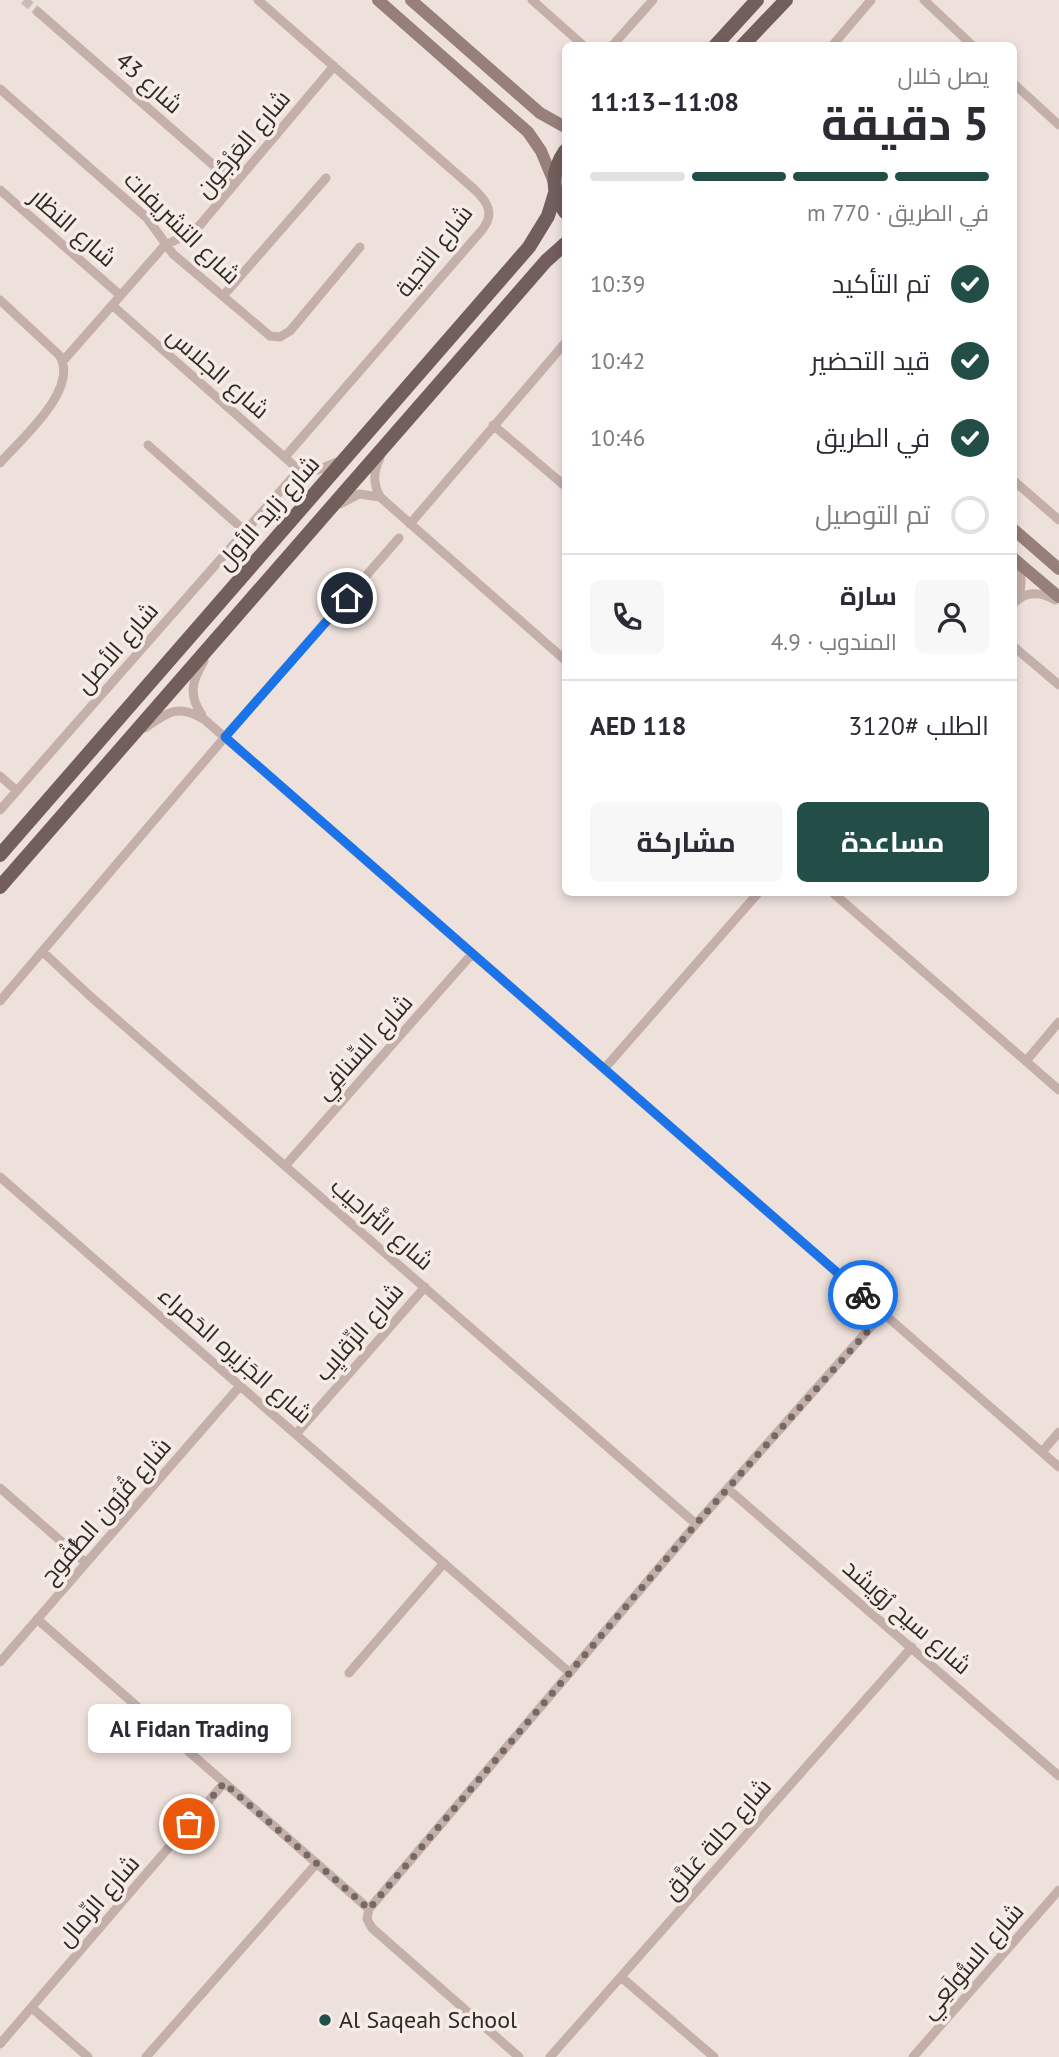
<!DOCTYPE html>
<html lang="ar">
<meta charset="utf-8">
<style>
:root{--surface:#fff;--page:#f7f7f7;--text:#2b2b33;--muted:#7c7c81;--line:#e1e1e2;--accent:#234e48}
body{margin:0;font-family:"PT Sans",Cairo,sans-serif;background:var(--page);color:var(--text);direction:rtl;height:100vh;display:flex;flex-direction:column;font-size:26px;white-space:nowrap}
*{box-sizing:border-box;margin:0}
p{font-size:23px;color:var(--muted)}
.icon{flex:none;width:38px;height:38px;fill:none;stroke:currentColor;stroke-width:2;stroke-linecap:round;stroke-linejoin:round}
.map{position:relative;flex:1;overflow:hidden;direction:ltr}
.sheet{position:absolute;left:562px;top:42px;width:455px;height:854px;display:flex;flex-direction:column;background:var(--surface);border-radius:10px;box-shadow:0 4px 10px #0003;direction:rtl}
.sheet>*{flex:none}
.pin{position:absolute;display:grid;place-items:center;width:60px;height:60px;color:#fff;margin:-30px;border:4px solid #fff;border-radius:50%;box-shadow:0 2px 7px #0007}
.courier{position:absolute;display:grid;place-items:center;width:70px;height:70px;margin:-35px;border:5px solid #1a73e8;border-radius:50%;background:#fff;color:#222;box-shadow:0 2px 9px #0007}
.bubble{position:absolute;height:49px;border-radius:10px;background:var(--surface);box-shadow:0 4px 10px #0003;font-size:23px;font-weight:700;line-height:49px;text-align:center;direction:rtl}
.overview em{font-style:normal;font-weight:700}
.overview div{display:flex;flex-direction:column-reverse}
.overview{display:flex;align-items:center;justify-content:space-between;height:119px;padding:0 28px}
h1{font-size:46px;font-weight:700;line-height:52px}
.bar{display:grid;grid-template-columns:repeat(4,1fr);gap:10px 7px;align-content:center;height:84px;padding:0 28px}
.bar i{height:9px;border-radius:5px;background:var(--line)}
.bar .active{background:var(--accent)}
.bar p{grid-column:span 4}
.line{display:flex;align-items:center;gap:18px;padding:0 28px;border-top:2px solid var(--line)}
.line div{flex:1}
.round{display:grid;place-items:center;flex:none;width:74px;height:74px;border-radius:10px;background:var(--page)}
ol{padding:0 28px;list-style:none}
li{display:flex;align-items:center;gap:21px;height:77px}
li p{margin-inline-start:auto}
li .icon{padding:7px;border-radius:50%;background:var(--accent);color:#fff;stroke-width:4}
li:last-child{color:var(--muted)}
li i{width:38px;height:38px;border:4px solid var(--line);border-radius:50%}
.primary-button{display:flex;gap:14px;margin-top:auto;padding:14px 28px}
.primary-button a{flex:1;height:80px;border-radius:10px;background:var(--accent);color:#fff;font-size:28px;font-weight:700;line-height:80px;text-align:center}
.primary-button a+a{background:var(--page);color:var(--text)}
.map>svg:first-child{display:block}
.lines{fill:none;stroke-linecap:round;stroke-linejoin:round}
.street-tunnel{stroke:#c8bcb7;stroke-width:9;stroke-dasharray:9 4.5;stroke-linecap:butt}
.street{stroke:#c4afa9;stroke-width:9}
.secondary{stroke:#977f7a;stroke-width:12}
.primary{stroke:#725e5a;stroke-width:14}
.done{stroke:#746966;stroke-width:7;stroke-dasharray:0 12.6}
.route{stroke:#1a73e8;stroke-width:9}
.poi-dot{fill:#234e48;stroke:#f6ece6;stroke-width:2.5}
.labels{text-anchor:middle;stroke-width:7;stroke-linejoin:round;paint-order:stroke}
.street-label{font-size:24px;fill:#322927;stroke:#f6ece6}
.poi-label{font-size:24px;fill:#322927;stroke:#f6ece6;text-anchor:start}
</style>
<div class="map">
<svg width="1059" height="2057" viewBox="0 0 1059 2057">
<rect width="100%" height="100%" fill="#eee1db"/>
<g class="lines">
<path class="street-tunnel" d="M24,0L38,12"/>
<path class="street" d="M258,0L474,189C488,202 495,214 482,230L285,457
M532,0L584,46
M924,0L973,46
M38,12L235,184
M612,46L653,0
M832,46L871,0
M1013,83L1059,125
M0,89L147,218L173,254L270,336L280,337L290,331L360,247
M0,190L120,295
M223,296L326,178
M0,300L59,355C81,388 21,439 0,463
M112,305L299,470L303,492L299,508
M63,361L165,245L189,234L200,225L334,66
M493,425L565,486
M148,445L245,531
M380,458C373,472 373,483 380,497L565,660
M299,470H318L337,462
M1013,480L1059,520
M340,504L359,494L380,497
M410,524L565,343
M1013,562C1024,574 1022,585 1018,599
M1013,604C1025,591 1041,591 1055,600
M1013,646L1059,685
M202,715C188,695 192,681 204,661
M145,728C168,712 178,703 205,720L1059,1467
M0,776L17,791
M0,810L299,470
M832,892L1059,1090
M43,952L90,996L696,1524
M0,1001L225,737L399,538
M1026,1061L1059,1022
M604,1069L759,892
M285,1166L472,954
M0,1177L570,1673
M296,1434L425,1287
M1042,1452L1059,1432
M0,1488L86,1563
M728,1489L1059,1776
M37,1619L369,1909
M0,1662L240,1386
M349,1673L444,1563
M621,1977L714,2057
M32,2008L88,2057
M0,2044L224,1783
M146,2057L317,1863
M519,2057L372,1928L367,1919L369,1909L696,1524L883,1313
M550,2057L912,1647
M913,2057L1059,1890"/>
<path class="secondary" d="M378,0L528,132L541,151L554,182
M411,0L540,113L565,127
M1013,529L1059,569
M1013,558L1059,597"/>
<path class="primary" d="M715,46L757,0
M742,46L786,0
M565,151C551,171 551,192 565,212
M0,855L529,247L548,216L555,193
M0,887L546,261L565,244"/>
</g>
<g class="lines">
<path class="done" d="M189,1824L224,1783L369,1909L696,1524L884,1313L863,1295"/>
<path class="route" d="M347,598L225,737L863,1295"/>
</g>
<circle class="poi-dot" cx="325" cy="2020" r="7"/>
<g class="labels">
<g class="street-label">
<text transform="translate(149 83) rotate(41)" y="8">شارع 43</text>
<text transform="translate(243 144) rotate(-50)" y="8">شارع العَرْجُون</text>
<text transform="translate(73 228) rotate(41)" y="8">شارع النظار</text>
<text transform="translate(182 228) rotate(44)" y="8">شارع التشريفات</text>
<text transform="translate(434 251) rotate(-52)" y="8">شارع التحية</text>
<text transform="translate(218 373) rotate(41)" y="8">شارع الجلاس</text>
<text transform="translate(268 513) rotate(-49)" y="8">شارع زايد الأول</text>
<text transform="translate(117 648) rotate(-49)" y="8">شارع الأصل</text>
<text transform="translate(364 1047) rotate(-48)" y="8">شارع السِّنافِي</text>
<text transform="translate(382 1224) rotate(41)" y="8">شارع التَّراحِيب</text>
<text transform="translate(359 1332) rotate(-49)" y="8">شارع الرِّقايِب</text>
<text transform="translate(235 1355) rotate(41)" y="8">شارع الجَزيره الحَمراء</text>
<text transform="translate(106 1511) rotate(-49)" y="8">شارع قُرُون الطُّفُوح</text>
<text transform="translate(907 1617) rotate(41)" y="8">شارع سيح رُوَيشد</text>
<text transform="translate(717 1839) rotate(-49)" y="8">شارع حالة عَلاَّق</text>
<text transform="translate(98 1901) rotate(-49)" y="8">شارع الرِّمال</text>
<text transform="translate(972 1961) rotate(-49)" y="8">شارع السُّولَعِي</text>
</g>
<g class="poi-label">
<text x="339" y="2028">Al Saqeah School</text>
</g>
</g>
</svg>
<div class="pin" style="left:189px;top:1824px;background:#ea580c"><svg class="icon" aria-label="bag" viewBox="0 0 24 24"><path d="M5 8h14l-1 12H6zM9 8a3 3 0 0 1 6 0"/></svg></div>
<div class="pin" style="left:347px;top:598px;background:#1f2937"><svg class="icon" aria-label="home" viewBox="0 0 24 24"><path d="M3 11l9-7 9 7M6 9v11h12V9"/></svg></div>
<div class="courier" style="left:863px;top:1295px"><svg class="icon" aria-label="bike" viewBox="0 0 24 24"><circle cx="6" cy="16" r="4"/><circle cx="18" cy="16" r="4"/><path d="M6 16l4-8h5l3 8M10 8l3 8H6M13 5h3"/></svg></div>
<div class="bubble" style="left:88px;top:1704px;width:203px">Al Fidan Trading</div>
<section class="sheet">
<div class="overview"><div><h1>5 دقيقة</h1><p>يصل خلال</p></div><em>11:08–11:13</em></div>
<div class="bar"><i class="active"></i><i class="active"></i><i class="active"></i><i></i><p>في الطريق · 770 m</p></div>
<ol>
<li><svg class="icon" aria-label="check" viewBox="0 0 24 24"><path d="M5 12l5 5 9-10"/></svg>تم التأكيد<p>10:39</p></li>
<li><svg class="icon" aria-label="check" viewBox="0 0 24 24"><path d="M5 12l5 5 9-10"/></svg>قيد التحضير<p>10:42</p></li>
<li><svg class="icon" aria-label="check" viewBox="0 0 24 24"><path d="M5 12l5 5 9-10"/></svg>في الطريق<p>10:46</p></li>
<li><i></i>تم التوصيل</li>
</ol>
<div class="line" style="height:126px"><a class="round"><svg class="icon" aria-label="person" viewBox="0 0 24 24"><circle cx="12" cy="8" r="4"/><path d="M4 21q1-7 8-7t8 7"/></svg></a><div><b>سارة</b><p>المندوب · 4.9</p></div><a class="round"><svg class="icon" aria-label="phone" viewBox="0 0 24 24"><path d="M5 4h4l2 5-3 2q2 4 5 5l2-3 5 2v4C11 20 4 13 5 4z"/></svg></a></div>
<div class="line" style="height:91px"><div>الطلب #3120</div><b>AED 118</b></div>
<div class="primary-button"><a>مساعدة</a><a>مشاركة</a></div>
</section>
</div>
